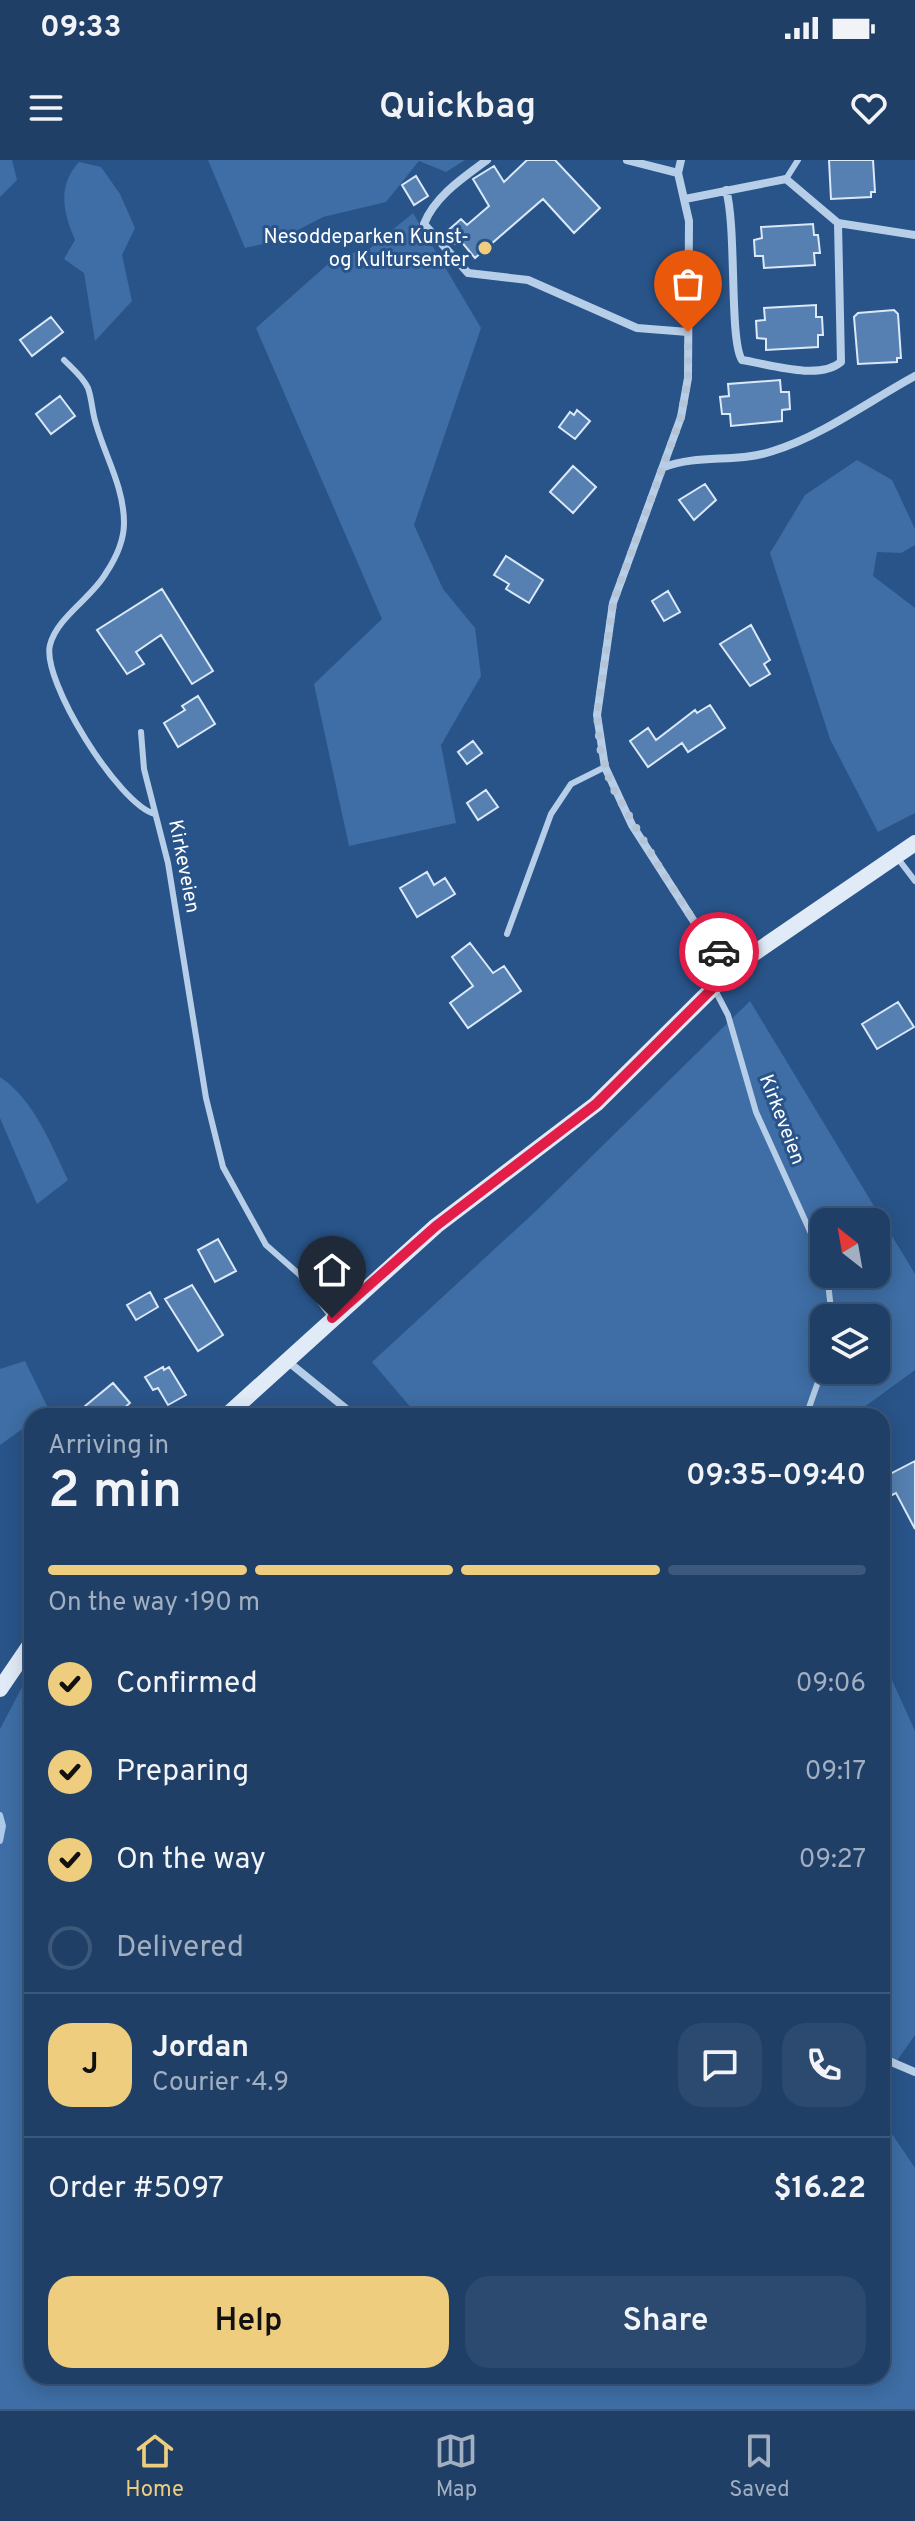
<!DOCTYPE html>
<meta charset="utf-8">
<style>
:root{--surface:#1f3f67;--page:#2c4a70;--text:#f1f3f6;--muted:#a1afc0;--line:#3c587b;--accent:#efcd7e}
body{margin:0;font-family:Overpass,sans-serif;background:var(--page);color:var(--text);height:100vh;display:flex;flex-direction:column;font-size:30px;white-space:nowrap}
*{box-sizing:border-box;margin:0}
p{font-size:26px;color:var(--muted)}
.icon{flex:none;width:44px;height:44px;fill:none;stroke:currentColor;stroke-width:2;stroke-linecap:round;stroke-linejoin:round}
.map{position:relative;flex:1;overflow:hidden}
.panel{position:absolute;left:24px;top:1248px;width:866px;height:976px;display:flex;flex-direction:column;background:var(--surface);border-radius:24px;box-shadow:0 4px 20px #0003,0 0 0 2px var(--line)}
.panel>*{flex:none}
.needle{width:52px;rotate:329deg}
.tools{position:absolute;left:810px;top:1048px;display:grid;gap:16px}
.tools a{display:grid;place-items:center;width:80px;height:80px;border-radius:16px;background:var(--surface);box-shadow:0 4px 20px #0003,0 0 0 2px var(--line);font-size:40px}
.pin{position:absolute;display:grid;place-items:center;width:68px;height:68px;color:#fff;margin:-82px -34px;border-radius:50% 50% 50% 0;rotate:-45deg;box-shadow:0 0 8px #0007}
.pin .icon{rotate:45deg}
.courier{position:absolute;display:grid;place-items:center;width:80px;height:80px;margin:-40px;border:6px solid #e11d48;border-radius:50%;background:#fff;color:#222;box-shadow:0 2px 10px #0007}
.headline em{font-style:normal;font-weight:600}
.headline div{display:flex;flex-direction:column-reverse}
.headline{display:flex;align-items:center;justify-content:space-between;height:136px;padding:0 24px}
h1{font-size:52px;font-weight:600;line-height:60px}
.bar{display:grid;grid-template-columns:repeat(4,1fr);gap:12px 8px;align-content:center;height:96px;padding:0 24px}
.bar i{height:10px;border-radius:6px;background:var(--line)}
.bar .current{background:var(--accent)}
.bar p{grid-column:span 4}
.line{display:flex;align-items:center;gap:20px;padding:0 24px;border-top:2px solid var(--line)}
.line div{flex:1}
.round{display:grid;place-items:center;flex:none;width:84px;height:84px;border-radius:24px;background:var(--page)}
ol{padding:0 24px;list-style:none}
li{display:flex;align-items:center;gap:24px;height:88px}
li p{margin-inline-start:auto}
li .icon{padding:8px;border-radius:50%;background:var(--accent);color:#111;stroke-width:4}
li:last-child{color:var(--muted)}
li i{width:44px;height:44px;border:4px solid var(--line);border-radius:50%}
.button{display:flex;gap:16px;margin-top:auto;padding:16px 24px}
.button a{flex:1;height:92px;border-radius:24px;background:var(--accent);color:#111;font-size:32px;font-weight:600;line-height:92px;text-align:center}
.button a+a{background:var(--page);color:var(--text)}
.status{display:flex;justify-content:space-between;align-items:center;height:56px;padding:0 40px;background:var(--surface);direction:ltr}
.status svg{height:22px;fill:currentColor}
header{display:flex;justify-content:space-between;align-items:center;height:104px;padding:0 24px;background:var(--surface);font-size:36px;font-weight:600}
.dock{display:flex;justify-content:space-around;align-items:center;height:112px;border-top:2px solid var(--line);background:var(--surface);font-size:22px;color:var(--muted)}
.dock a{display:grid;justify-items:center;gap:4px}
.dock .current{color:var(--accent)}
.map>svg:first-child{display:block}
.green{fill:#3e6ea5;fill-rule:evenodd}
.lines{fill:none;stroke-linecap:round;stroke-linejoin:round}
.stream{stroke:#acc9e9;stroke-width:6}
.building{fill:#5680b2;stroke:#dae8f7;stroke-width:2}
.service{stroke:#b7cee8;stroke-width:6}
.minor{stroke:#b7cee8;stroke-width:8}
.secondary{stroke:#e1ebf8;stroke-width:16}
.done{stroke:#b4c3d6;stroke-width:8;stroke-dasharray:0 14.4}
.route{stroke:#e11d48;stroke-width:10}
.poi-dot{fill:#efcd7e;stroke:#295489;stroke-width:3}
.labels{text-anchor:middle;stroke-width:6;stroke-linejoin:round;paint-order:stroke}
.poi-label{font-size:20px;fill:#fff;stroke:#295489;text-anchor:end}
.street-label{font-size:20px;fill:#fff;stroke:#295489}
</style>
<div class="status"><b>09:33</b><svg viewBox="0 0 49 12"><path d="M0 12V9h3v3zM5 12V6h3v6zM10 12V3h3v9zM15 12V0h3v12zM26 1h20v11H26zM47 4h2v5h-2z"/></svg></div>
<header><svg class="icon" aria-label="menu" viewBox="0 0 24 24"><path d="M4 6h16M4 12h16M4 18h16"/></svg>Quickbag<svg class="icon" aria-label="heart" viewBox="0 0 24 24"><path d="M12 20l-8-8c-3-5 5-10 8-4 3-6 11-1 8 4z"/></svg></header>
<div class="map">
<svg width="915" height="2249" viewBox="0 0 915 2249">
<rect width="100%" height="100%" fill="#295489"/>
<path class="green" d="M0,0H12L17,20L0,37Z
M208,0H465L446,12L419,1L386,42L323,57L277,81L245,88Z
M79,2L101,7L120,34L135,68L122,95L132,141L95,181L84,113L64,99L75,80C63,52 57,26 79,2Z
M413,53L481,168L414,365L443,429L475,468L481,516L441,585L456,663L349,686L314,524L382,459L256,168L337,96L368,90Z
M857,300L892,320L915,369V385L901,393L877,392L873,416L915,448V653L878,672L830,579L770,393L805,335Z
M750,841L915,1114V1210L852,1256H418L372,1202L537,1050ZM824,1062H876V1114H824ZM824,1158H876V1210H824Z
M0,917C34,940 51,984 68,1020L37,1044L0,958Z
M25,1201L49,1250L40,1256H32V1262L0,1285V1209Z
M882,1498L915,1571V1875L882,1922Z
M32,1508V2216H882V1959L915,2008V2249H0V1569Z"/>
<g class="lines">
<path class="stream" d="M0,1655L3,1666L0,1681"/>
</g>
<path class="building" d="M527,0H555L600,48L574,73L543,39L475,98L460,80L455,84L445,73L461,59L467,65L489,46L473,19L494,6L504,22Z
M829,0H873L875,32H871V37L831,39Z
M416,16L428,36L414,45L402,25Z
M813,64L814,75H818L820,93H814L815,105L764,108L763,96H755L754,80L762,78L761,67Z
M816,145V157H822L823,175H818V187L766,190V179L757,178L756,161L765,160L764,148Z
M894,150L898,154L901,198H897V202L858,204L854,157L858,153Z
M51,157L63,172L32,196L20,180Z
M780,220L781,232H789L790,249L782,250V261L731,266L730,254H722L720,237L729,236L728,224Z
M60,236L75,256L51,274L36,254Z
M577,250L590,261L575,279L559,267L570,252L574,255Z
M573,306L596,327L573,353L550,332Z
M705,324L716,340L694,360L679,340Z
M506,396L543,420L529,443L506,429L509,424L494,415Z
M162,429L213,511L192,524L161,475L136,492L144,504L127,514L97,470Z
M668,431L680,452L664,461L652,441Z
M751,465L770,500L764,504L770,514L750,526L720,484Z
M198,536L215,564L178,587L164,563L185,550L182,546Z
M710,545L725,568L688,592L682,583L648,607L630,581L648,568L656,580L695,550L697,553Z
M473,581L482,593L467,604L458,592Z
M486,630L498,647L478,660L467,643Z
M427,712L434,725L445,718L455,734L417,757L400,728Z
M470,783L493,813L504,806L521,831L468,868L450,843L473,826L452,797Z
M898,842L914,867L877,889L862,864Z
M218,1079L236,1111L215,1122L198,1090Z
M192,1125L223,1175L198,1191L165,1139Z
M150,1132L158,1147L136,1160L127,1145Z
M163,1207L164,1210L169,1207L186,1235L168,1245L158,1228L153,1230L145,1217Z
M113,1223L130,1243L115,1256H73Z
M915,1301V1369L896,1333L888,1337L882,1326V1318Z"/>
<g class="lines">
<path class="service" d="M786,19L798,0
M64,200C73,209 83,217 88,228C92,239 92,252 96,264C105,296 124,327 124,363C124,381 116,398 106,413C92,438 57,457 50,485C41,520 119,645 155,654
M141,572L144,609L168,703L206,938L223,1007L266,1085L300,1115L332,1158
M896,696L915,721
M507,774L551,654L571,624L605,607
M715,830L728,855L756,952L824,1102
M827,1114L832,1158
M806,1256L824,1205"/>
<path class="minor" d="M487,0C464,17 435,36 424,64L468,113L528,120L637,168L688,172
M627,0L678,13
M681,0L678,13L689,61L688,218L681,257L613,443L597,555L605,607L632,665L704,777L733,807
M726,30C737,67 729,181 742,200C768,204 819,221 841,202L838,63
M685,39L786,19L838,63L915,75
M664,307C699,294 737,303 773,291C820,277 871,240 915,216
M286,1200L355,1256
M882,1898L915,1912"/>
<path class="secondary" d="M226,1256L436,1066L596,944L734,807L915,683
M0,1529L32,1482"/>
</g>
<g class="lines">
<path class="done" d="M688,172V218L681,257L613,443L597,555L600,588L611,625L661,710L704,777L719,792"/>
<path class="route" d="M332,1158L436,1066L596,944L734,807L719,792"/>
</g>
<circle class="poi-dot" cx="485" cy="88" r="8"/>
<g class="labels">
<g class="poi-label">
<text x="469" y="83">Nesoddeparken Kunst-<tspan x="469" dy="23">og Kultursenter</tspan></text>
</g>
<g class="street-label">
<text transform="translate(185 706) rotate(79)" y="7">Kirkeveien</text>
<text transform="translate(783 959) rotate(69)" y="7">Kirkeveien</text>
</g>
</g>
</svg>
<div class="tools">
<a><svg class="needle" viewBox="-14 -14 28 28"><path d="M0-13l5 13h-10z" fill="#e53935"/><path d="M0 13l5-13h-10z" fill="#a1afc0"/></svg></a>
<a><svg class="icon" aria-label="layers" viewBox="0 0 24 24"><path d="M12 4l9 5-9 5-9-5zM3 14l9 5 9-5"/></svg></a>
</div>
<div class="pin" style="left:688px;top:172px;background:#ea580c"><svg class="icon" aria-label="bag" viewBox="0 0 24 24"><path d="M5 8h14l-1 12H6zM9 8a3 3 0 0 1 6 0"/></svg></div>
<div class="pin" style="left:332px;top:1158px;background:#1f2937"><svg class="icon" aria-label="home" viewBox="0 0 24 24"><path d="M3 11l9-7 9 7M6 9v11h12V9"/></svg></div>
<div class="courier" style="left:719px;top:792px"><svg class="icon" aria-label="car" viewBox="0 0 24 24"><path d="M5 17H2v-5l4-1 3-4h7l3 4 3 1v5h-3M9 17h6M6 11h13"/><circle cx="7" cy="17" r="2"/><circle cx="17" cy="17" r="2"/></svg></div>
<section class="panel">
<div class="headline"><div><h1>2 min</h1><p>Arriving in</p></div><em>09:35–09:40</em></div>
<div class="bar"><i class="current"></i><i class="current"></i><i class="current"></i><i></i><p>On the way · 190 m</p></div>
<ol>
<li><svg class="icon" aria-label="check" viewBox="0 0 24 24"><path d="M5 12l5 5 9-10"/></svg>Confirmed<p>09:06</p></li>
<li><svg class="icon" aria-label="check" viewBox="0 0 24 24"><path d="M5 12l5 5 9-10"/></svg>Preparing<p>09:17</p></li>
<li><svg class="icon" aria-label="check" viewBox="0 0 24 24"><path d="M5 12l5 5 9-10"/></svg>On the way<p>09:27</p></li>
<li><i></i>Delivered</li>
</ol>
<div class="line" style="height:144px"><b class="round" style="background:var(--accent);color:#111">J</b><div><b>Jordan</b><p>Courier · 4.9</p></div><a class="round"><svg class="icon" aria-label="chat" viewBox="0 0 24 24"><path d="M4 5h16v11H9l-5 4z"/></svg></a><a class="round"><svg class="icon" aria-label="phone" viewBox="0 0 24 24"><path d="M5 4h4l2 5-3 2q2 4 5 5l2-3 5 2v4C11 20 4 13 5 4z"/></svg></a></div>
<div class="line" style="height:104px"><div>Order #5097</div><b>$16.22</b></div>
<div class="button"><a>Help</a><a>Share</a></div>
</section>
</div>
<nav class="dock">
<a class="current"><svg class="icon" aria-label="home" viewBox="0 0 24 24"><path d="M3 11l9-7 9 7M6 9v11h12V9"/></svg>Home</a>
<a><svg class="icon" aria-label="map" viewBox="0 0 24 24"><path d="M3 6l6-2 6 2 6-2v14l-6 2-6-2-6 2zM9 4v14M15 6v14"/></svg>Map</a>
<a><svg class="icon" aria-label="saved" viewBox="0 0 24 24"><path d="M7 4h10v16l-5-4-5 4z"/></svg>Saved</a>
</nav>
